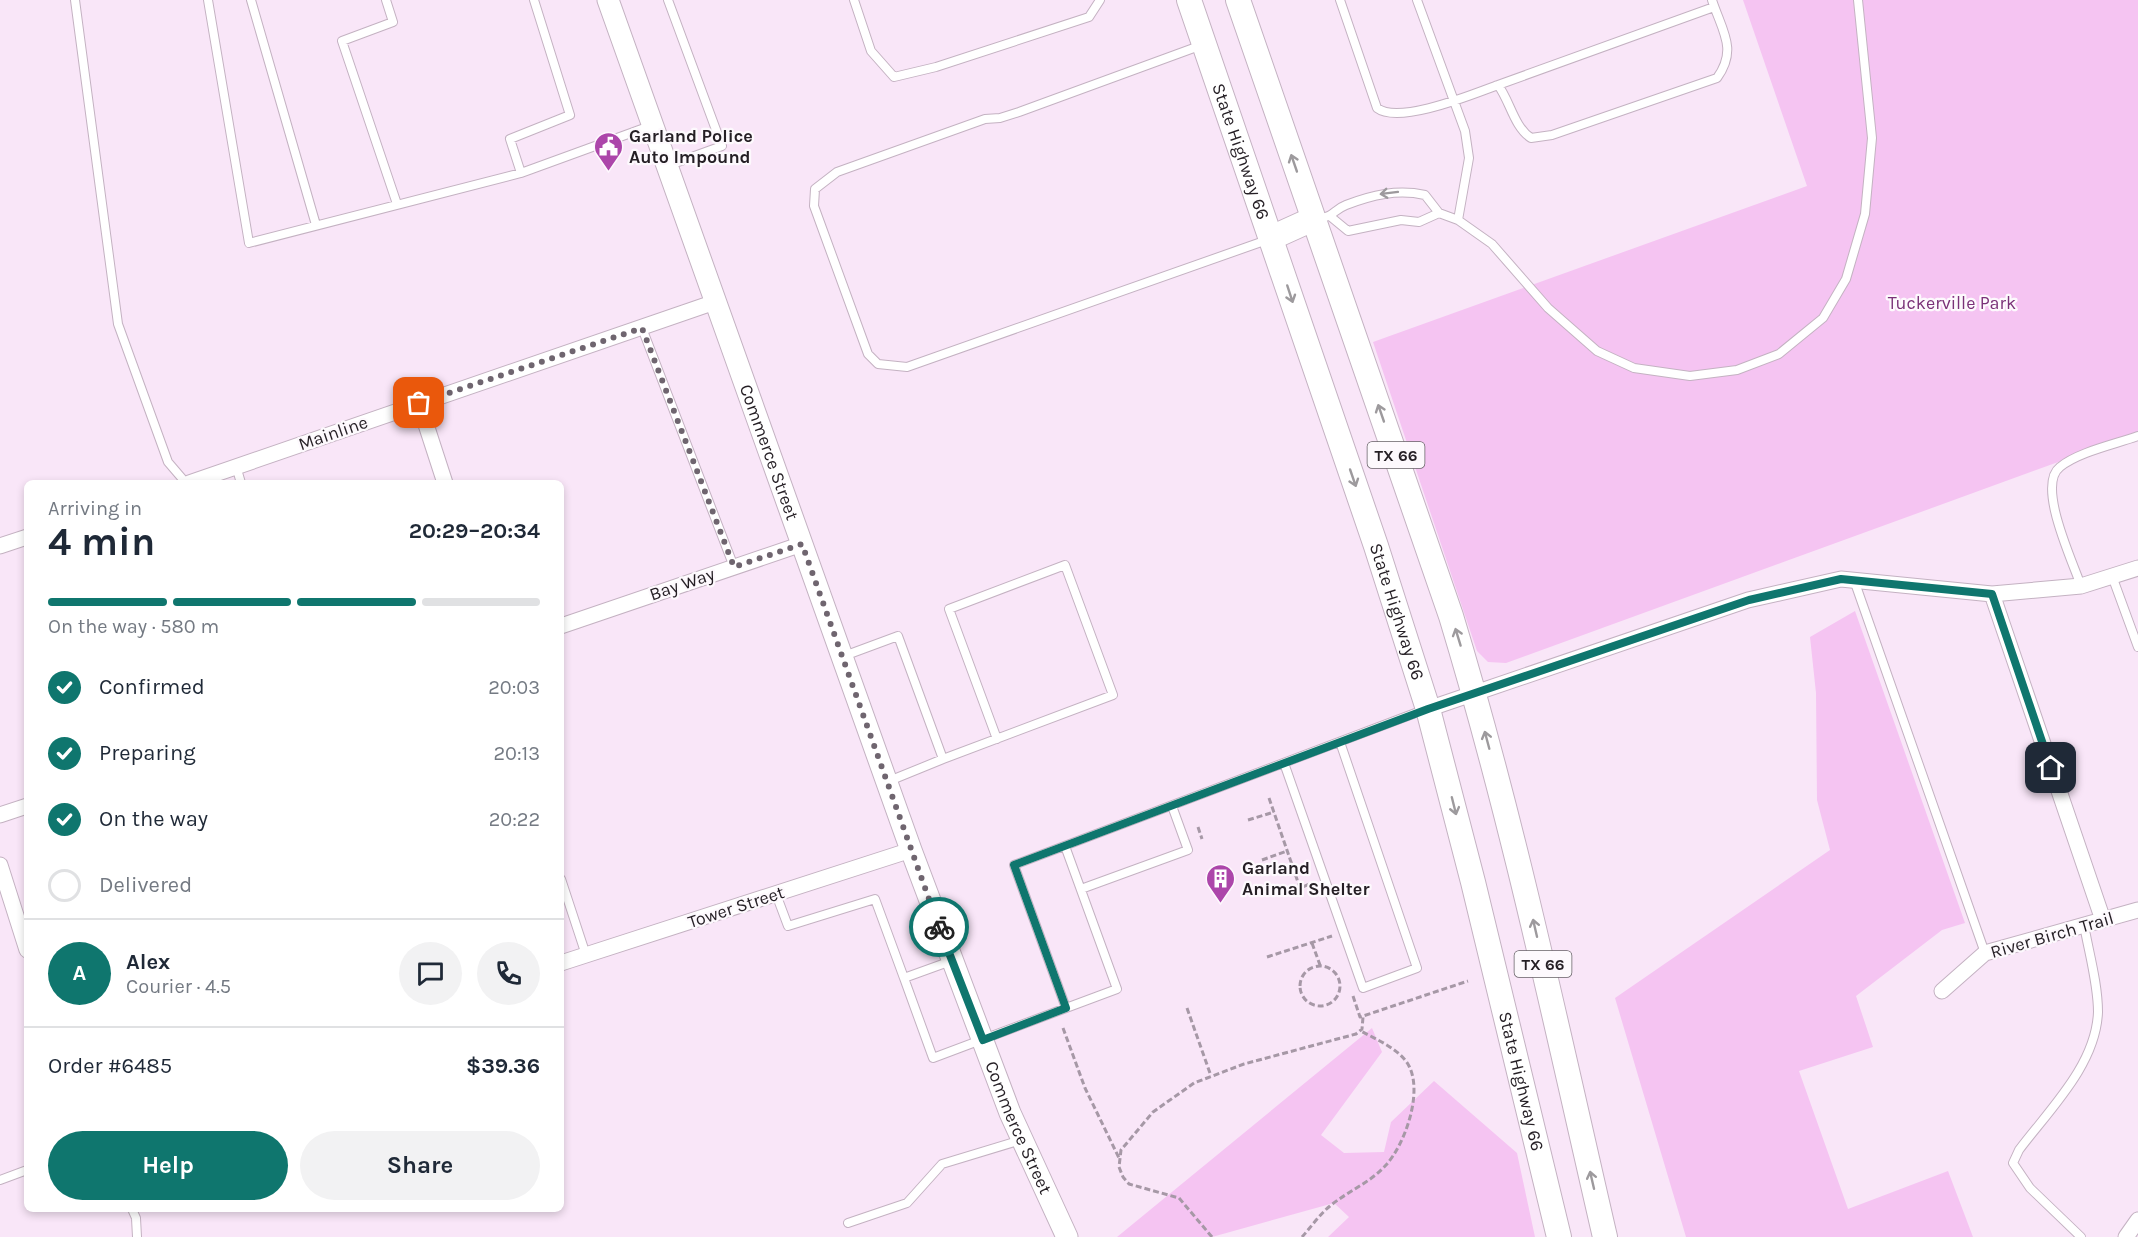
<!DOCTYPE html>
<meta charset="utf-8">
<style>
:root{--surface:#fff;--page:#f2f2f3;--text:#1f2937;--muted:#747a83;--line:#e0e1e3;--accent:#0f766e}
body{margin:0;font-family:Karla,sans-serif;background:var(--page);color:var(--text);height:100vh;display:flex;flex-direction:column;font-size:22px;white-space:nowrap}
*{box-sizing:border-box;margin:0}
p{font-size:20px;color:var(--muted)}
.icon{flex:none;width:33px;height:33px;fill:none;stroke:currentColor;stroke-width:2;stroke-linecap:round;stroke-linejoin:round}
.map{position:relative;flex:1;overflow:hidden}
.drawer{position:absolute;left:24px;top:480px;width:540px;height:732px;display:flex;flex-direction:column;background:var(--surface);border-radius:9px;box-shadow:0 3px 9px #0003}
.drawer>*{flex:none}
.pin{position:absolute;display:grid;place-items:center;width:51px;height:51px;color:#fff;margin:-26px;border-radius:12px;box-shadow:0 3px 9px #0006}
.courier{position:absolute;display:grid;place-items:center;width:60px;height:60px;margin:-30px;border:4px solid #0f766e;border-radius:50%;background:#fff;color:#222;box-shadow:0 2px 8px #0007}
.overview em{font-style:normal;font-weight:700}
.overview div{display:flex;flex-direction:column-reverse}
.overview{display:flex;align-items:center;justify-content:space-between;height:102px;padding:0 24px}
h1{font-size:39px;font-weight:700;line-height:45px}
.bar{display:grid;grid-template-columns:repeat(4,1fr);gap:9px 6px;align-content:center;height:72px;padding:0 24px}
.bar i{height:8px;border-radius:4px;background:var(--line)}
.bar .selected{background:var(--accent)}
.bar p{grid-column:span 4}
.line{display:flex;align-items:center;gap:15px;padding:0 24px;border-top:2px solid var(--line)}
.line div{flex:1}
.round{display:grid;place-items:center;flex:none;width:63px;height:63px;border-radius:32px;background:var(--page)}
ol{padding:0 24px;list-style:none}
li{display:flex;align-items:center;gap:18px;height:66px}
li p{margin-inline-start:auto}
li .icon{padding:6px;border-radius:50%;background:var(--accent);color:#fff;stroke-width:4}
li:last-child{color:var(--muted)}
li i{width:33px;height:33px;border:3px solid var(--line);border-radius:50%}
.primary-button{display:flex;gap:12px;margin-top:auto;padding:12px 24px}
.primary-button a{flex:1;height:69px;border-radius:36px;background:var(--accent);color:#fff;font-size:24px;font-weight:700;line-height:69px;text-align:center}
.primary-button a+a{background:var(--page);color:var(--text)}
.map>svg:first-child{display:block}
.green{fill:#f5c4f2}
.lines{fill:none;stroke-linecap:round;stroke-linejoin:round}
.lane-casing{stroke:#c4b2c2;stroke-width:10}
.street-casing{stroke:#c4b2c2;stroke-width:17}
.secondary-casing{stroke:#c4b2c2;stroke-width:23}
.primary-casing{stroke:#c4b2c2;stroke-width:26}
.path{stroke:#a698a6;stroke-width:3;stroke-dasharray:6 3;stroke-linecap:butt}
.lane{stroke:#fff;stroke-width:8}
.street{stroke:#fff;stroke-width:15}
.secondary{stroke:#fff;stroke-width:21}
.primary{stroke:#fff;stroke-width:24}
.oneway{stroke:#9d9a9d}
.done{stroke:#6f656f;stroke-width:6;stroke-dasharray:0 10.8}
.route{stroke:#0f766e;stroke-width:8}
.labels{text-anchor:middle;stroke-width:4.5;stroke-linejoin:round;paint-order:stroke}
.shield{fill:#fdf9fd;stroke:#666066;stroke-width:1.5}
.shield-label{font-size:16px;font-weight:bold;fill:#251f25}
.poi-label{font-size:18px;font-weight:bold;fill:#251f25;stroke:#fdf9fd;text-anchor:start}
.street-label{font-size:18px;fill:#251f25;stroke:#fdf9fd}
.park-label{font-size:18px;fill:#7a3178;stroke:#fdf9fd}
</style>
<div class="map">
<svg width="2138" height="1237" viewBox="0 0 2138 1237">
<rect width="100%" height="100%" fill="#f9e6f8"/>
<path class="green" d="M1743,0H2138V433L1506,663L1488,662L1477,651L1373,342L1807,186Z
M1855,611L1965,923L1942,930L1856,996L1873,1047L1799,1071L1848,1209L1948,1171L1973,1237H1686L1615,998L1830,850L1817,800L1816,693L1810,637Z
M1372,1028L1382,1052L1321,1135L1344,1153L1384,1152L1391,1122L1434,1081L1517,1153L1535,1237H1328L1349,1217L1334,1203L1212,1237H1117Z"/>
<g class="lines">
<defs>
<path id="lane" d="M75,0L118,324L168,462L186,483
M208,0L249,243L521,173L650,126
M251,0L316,225
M386,0L393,22L342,41L397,204
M854,0L871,51L894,77L936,67L1089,17L1100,0
M1340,0L1377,108C1399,125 1473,94 1498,85C1510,101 1514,127 1531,138L1552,135L1717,78C1738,49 1722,31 1712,0
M1202,45L1019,112L1000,118L985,119L837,172L815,189L814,206L868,354L878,364L907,367L1267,240
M1498,85L1714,7
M667,166L722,146L668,0
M521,173L510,139L570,115L534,0
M1331,217L1348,231L1401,220L1419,222L1439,213
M1316,218C1336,217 1331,211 1346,205C1372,195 1397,189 1425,195L1439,213L1458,220L1469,158L1465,131L1417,0
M1458,220L1492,244L1548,308L1597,351L1634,368L1690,376L1737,370L1779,354L1823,318L1846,279L1865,214L1872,138L1858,0
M642,328L734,567
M236,466L241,483
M2112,576L2138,647
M1854,580L1985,953
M2081,586C2073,562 2036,485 2060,467C2078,452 2116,444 2138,436
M844,656L898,636L943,759L889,781
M943,759L1113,695L1065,565L949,609L997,739
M1284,763L1363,988L1417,968L1340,742
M1065,846L1117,989L1066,1008
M561,879L586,955
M1081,889L1188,850L1172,806
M776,894L788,926L875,899L904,978
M951,961L904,978L933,1058L1066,1008L1014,865L1426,709
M0,1180L27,1170
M132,1209L136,1218L137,1237
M848,1223L907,1203L942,1164L1021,1140
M2081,1237L2030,1188L2013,1163L2019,1150C2049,1110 2096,1065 2098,1012C2098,984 2089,953 2084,925"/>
<path id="street" d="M419,403L445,483
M189,483L715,302
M0,546L27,537
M1992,594L2103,920
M561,626L802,544
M1428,709L1748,600L1841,579L1992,594L2081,586L2138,568
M0,815L27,806
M0,865L27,950
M561,963L911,850
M1942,991L1985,953L2138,910
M2126,1237L2138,1220"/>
<g id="secondary">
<path id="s1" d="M608,0L911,850L1010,1113L1067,1237"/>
</g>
<g id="primary">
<path id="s2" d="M1189,0L1376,546L1428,709L1473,882L1559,1237"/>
<path d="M1238,0L1451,616C1513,820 1557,1029 1605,1237"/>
<path d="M1271,238L1313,219"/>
</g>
</defs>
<use href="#lane" class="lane-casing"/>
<use href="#street" class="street-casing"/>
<use href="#secondary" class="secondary-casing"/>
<use href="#primary" class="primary-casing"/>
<path class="path" d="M1269,798L1300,888L1312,883
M1248,820L1274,812
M1198,827L1202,839
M1262,860L1287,851
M1312,943L1320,965
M1267,957L1332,936
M1300 986a20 20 0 1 1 40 0a20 20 0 1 1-40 0Z
M1353,996L1360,1017L1468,981
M1187,1008L1211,1076
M1063,1028L1085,1088L1119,1158
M1212,1237L1179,1198L1129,1184L1123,1177L1119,1167L1121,1150L1153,1112L1194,1083L1244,1064L1356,1034L1362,1029L1363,1017
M1302,1237C1311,1227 1320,1214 1330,1206C1348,1191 1370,1183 1386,1165C1405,1144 1423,1093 1409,1066C1400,1049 1377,1040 1361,1031"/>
<use href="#lane" class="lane"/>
<use href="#street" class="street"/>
<use href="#secondary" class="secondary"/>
<use href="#primary" class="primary"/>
</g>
<defs><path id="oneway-shaft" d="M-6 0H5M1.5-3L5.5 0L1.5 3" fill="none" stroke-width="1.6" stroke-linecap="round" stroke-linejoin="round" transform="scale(1.5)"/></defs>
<g class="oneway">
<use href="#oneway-shaft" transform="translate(1294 163) rotate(-109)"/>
<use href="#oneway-shaft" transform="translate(1389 193) rotate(173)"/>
<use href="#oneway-shaft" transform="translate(1290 294) rotate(72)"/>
<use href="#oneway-shaft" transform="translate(1381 413) rotate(-109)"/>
<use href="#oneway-shaft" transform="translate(1353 478) rotate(71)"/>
<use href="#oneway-shaft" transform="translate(1458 637) rotate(-107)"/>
<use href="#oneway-shaft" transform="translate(1487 740) rotate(-105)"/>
<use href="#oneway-shaft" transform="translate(1454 806) rotate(76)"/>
<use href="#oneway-shaft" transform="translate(1535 928) rotate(-103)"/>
<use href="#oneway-shaft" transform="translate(1592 1180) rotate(-103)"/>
</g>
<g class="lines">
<path class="done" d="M419,403L642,328L734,567L802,544L939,927"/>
<path class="route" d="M939,927L983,1040L1066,1008L1014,865L1428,709L1749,600L1841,579L1992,594L2051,768"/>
</g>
<defs>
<symbol id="civic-pin" viewBox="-11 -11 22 30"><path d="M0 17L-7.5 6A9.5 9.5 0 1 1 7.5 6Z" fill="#ac46aa" stroke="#fdf9fd"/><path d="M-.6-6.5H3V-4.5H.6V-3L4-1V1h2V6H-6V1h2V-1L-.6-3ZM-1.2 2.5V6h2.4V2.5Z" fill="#fff"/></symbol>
<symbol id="building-pin" viewBox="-11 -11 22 30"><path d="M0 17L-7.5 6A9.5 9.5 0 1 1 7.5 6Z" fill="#ac46aa" stroke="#fdf9fd"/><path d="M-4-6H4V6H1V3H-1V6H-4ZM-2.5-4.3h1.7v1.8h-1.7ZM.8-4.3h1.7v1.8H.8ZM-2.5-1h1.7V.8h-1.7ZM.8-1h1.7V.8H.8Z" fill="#fff"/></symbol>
</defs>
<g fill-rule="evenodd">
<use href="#civic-pin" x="592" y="130" width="33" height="45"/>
<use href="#building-pin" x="1204" y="862" width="33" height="45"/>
</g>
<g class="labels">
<g class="shield">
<rect x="1367.5" y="442" width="57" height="26" rx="4.5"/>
<rect x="1514.5" y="951" width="57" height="26" rx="4.5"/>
</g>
<g class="shield-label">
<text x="1396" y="461">TX 66</text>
<text x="1543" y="970">TX 66</text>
</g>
<g class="poi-label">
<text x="629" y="142">Garland Police<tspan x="629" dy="21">Auto Impound</tspan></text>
<text x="1242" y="874">Garland<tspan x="1242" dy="21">Animal Shelter</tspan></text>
</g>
<g class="street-label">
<text dy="6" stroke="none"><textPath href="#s2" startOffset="160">State Highway 66</textPath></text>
<text transform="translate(333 433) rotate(-19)" y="6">Mainline</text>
<text dy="6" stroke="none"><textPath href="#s1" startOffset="480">Commerce Street</textPath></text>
<text transform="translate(682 584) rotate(-19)" y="6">Bay Way</text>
<text dy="6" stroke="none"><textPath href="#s2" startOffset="646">State Highway 66</textPath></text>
<text transform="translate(736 907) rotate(-18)" y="6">Tower Street</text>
<text transform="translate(2052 935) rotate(-16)" y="6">River Birch Trail</text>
<text dy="6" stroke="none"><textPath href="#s2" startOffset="1132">State Highway 66</textPath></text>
<text dy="6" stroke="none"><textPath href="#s1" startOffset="1200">Commerce Street</textPath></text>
</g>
<g class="park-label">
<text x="1952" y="309">Tuckerville Park</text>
</g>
</g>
</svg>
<div class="pin" style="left:419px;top:403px;background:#ea580c"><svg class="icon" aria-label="bag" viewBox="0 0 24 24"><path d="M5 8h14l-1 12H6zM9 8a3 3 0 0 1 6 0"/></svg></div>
<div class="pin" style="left:2051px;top:768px;background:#1f2937"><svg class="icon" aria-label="home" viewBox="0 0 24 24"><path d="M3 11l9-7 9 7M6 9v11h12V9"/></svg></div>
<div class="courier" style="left:939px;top:927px"><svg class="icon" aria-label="bike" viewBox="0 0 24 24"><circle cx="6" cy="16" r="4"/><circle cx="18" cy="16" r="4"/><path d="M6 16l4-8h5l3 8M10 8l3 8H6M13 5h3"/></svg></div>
<section class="drawer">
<div class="overview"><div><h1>4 min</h1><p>Arriving in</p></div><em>20:29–20:34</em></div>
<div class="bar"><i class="selected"></i><i class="selected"></i><i class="selected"></i><i></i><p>On the way · 580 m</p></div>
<ol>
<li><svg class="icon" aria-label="check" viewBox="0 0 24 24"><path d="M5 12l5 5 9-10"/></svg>Confirmed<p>20:03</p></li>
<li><svg class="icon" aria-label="check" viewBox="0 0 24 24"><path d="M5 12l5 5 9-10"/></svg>Preparing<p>20:13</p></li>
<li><svg class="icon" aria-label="check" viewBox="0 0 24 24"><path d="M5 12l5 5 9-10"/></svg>On the way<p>20:22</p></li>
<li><i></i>Delivered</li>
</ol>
<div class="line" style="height:108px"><b class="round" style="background:var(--accent);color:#fff">A</b><div><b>Alex</b><p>Courier · 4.5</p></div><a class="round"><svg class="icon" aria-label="chat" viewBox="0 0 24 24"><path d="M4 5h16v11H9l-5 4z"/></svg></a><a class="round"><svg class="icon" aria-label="phone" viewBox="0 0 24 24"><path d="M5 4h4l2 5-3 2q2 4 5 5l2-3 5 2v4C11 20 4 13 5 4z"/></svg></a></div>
<div class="line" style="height:78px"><div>Order #6485</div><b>$39.36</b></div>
<div class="primary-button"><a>Help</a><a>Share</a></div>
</section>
</div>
